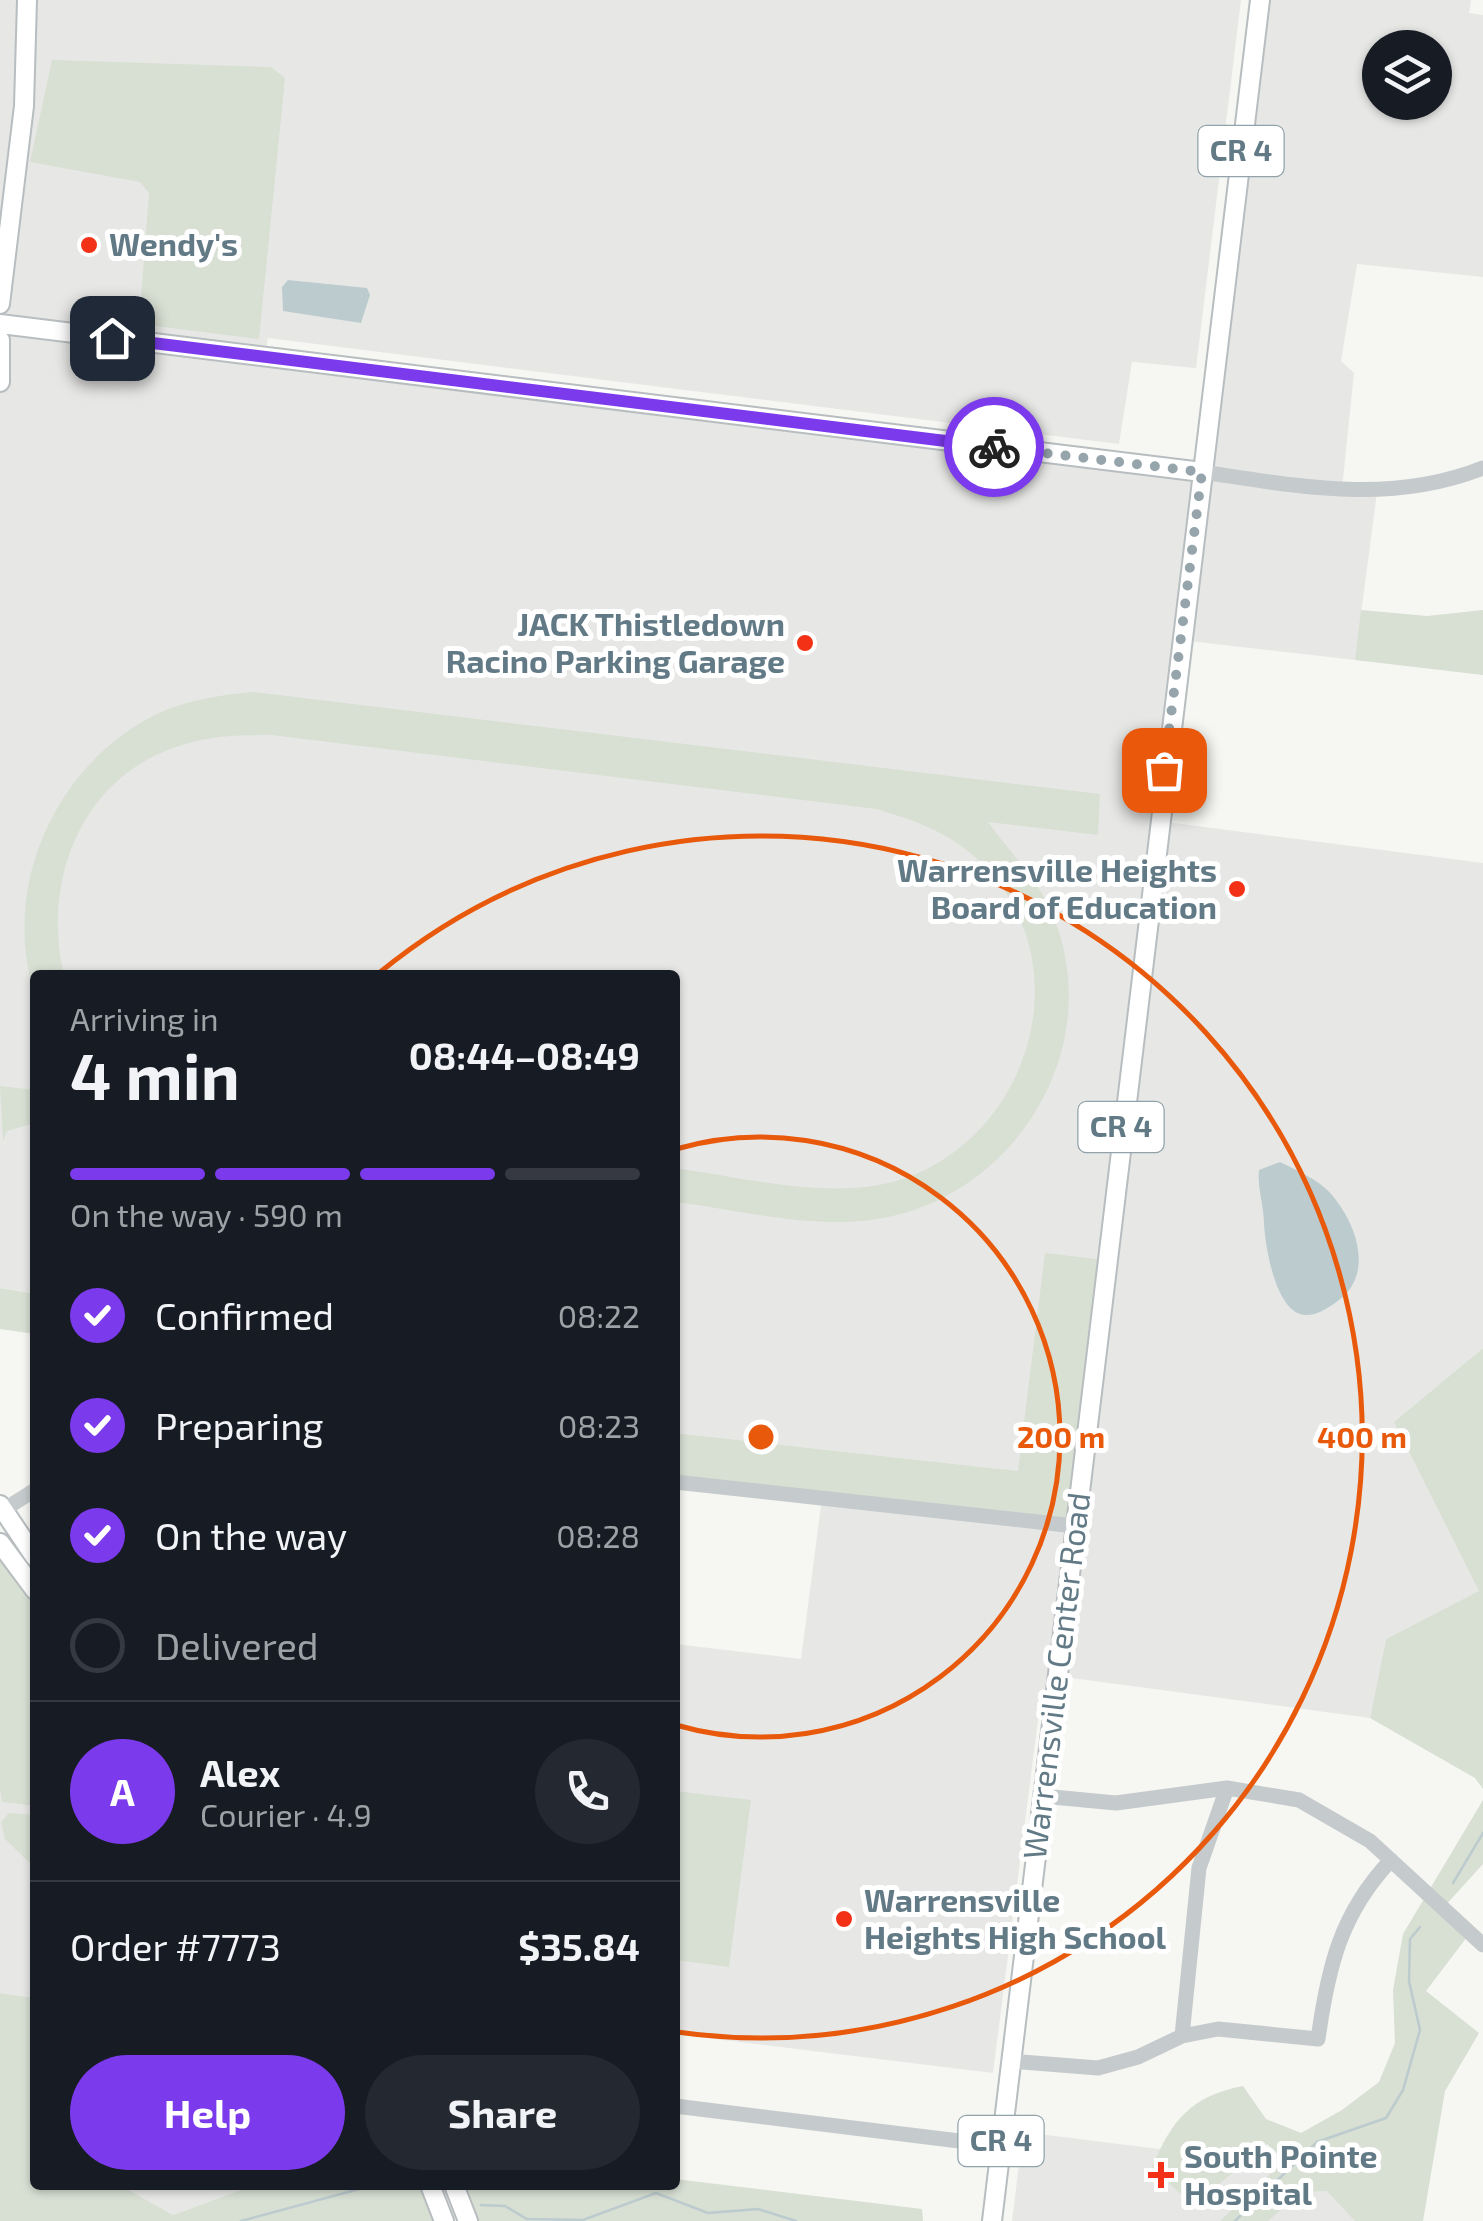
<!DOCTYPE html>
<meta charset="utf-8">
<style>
:root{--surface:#171b24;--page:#242831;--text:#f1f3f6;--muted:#9ea1a6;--line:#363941;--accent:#7c3aed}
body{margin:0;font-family:"Exo 2",sans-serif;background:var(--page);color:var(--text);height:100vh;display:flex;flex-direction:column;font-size:38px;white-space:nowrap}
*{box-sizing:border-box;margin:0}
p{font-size:32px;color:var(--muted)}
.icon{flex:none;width:55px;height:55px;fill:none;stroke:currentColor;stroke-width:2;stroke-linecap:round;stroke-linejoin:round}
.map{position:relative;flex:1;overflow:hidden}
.drawer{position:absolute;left:30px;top:970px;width:650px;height:1220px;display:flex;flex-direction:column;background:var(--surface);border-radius:10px;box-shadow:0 2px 8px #0004}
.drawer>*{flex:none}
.controls{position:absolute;left:1362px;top:30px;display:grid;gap:20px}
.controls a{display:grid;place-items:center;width:90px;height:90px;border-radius:50%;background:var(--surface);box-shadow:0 2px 8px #0004;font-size:50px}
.pin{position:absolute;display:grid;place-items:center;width:85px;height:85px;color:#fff;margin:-42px;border-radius:20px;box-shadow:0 5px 15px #0006}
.courier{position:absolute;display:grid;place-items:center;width:100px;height:100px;margin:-50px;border:8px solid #7c3aed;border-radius:50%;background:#fff;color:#222;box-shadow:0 2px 12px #0007}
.overview em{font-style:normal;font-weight:700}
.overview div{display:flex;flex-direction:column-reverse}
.overview{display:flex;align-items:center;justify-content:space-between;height:170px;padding:0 40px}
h1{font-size:65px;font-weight:700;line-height:75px}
.bar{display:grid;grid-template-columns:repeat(4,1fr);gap:15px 10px;align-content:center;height:120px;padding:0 40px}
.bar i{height:12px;border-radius:8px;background:var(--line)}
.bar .on{background:var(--accent)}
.bar p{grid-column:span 4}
.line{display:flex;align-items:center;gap:25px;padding:0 40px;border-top:2px solid var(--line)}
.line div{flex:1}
.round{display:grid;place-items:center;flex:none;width:105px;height:105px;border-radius:52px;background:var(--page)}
ol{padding:0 40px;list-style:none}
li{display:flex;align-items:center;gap:30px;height:110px}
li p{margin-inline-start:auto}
li .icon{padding:10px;border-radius:50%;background:var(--accent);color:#fff;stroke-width:4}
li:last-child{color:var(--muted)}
li i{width:55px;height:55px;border:5px solid var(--line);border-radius:50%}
.cta{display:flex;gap:20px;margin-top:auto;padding:20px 40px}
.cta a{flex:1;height:115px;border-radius:60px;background:var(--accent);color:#fff;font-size:40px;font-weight:700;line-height:115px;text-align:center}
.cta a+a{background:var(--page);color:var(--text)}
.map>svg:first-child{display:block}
.built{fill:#e7e8e6;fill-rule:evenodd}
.green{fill:#d8dfd3}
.water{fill:#bccbce}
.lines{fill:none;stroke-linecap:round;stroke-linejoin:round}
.stream{stroke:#bccbce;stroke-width:2.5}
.major-casing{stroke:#b8bdc0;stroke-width:22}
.minor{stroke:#c5cacc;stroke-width:15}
.major{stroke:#fff;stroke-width:18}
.done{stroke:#96a5ac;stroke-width:10;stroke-dasharray:0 18}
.route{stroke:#7c3aed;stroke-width:12}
.ring{fill:none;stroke:#e8590c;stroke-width:5}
.poi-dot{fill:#f33116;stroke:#fff;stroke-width:4}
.labels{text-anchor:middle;stroke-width:10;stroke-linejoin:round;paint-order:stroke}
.shield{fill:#fff;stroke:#91a2aa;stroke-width:2.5}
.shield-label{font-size:30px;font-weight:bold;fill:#627a86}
.poi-label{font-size:32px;font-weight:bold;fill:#627a86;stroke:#fff;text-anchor:start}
.street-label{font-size:32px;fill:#627a86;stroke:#fff}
.centre{fill:#e8590c;stroke:#fff;stroke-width:5}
.ring-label{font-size:30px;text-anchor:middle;font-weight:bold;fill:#e8590c;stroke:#fff;stroke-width:10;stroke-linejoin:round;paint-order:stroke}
</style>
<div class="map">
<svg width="1483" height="2221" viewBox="0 0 1483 2221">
<rect width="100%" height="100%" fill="#f6f6f2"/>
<path class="built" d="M0,0H1241L1196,368L1132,362L1119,444L268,338L265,356L1201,472L1260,0H1471L1469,13L1483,15V277L1357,264L1341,361L1354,373L1342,489L1377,492L1355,660L1180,640L1158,821L1483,863V1348L1394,1422L1480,1591L1386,1639L1370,1718L1057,1676L1055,1690L1042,1689L993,2073L675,2034V1644L801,1659L822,1498L1079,1478L675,1433V975H35V1294L0,1288ZM1380,48H1435V102H1380Z
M0,1790L3,1802L35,1806V1998L0,1993Z
M1023,2132L1207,2155L1400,2196L1393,2221H1012Z
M120,2185H254L173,2215Z"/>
<path class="green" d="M52,60L271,67L285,78L259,339L139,324L149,193L140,182L30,162Z
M1361,610L1427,616L1483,610V675L1355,660Z
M253,692L1100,794L1098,835L988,822C1013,857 1038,877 1055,921C1106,1054 1010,1202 871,1220C808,1228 738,1210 675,1202V1168C749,1178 844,1205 916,1174C1038,1121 1079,953 977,859C948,832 914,820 876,809L271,735C237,735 205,736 173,748C79,781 42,885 64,975H35V995C0,888 55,765 155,715C185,700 220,695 253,692Z
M0,1086L35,1090V1123L7,1131L3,1141Z
M1045,1253L1105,1260L1075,1526L675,1482V1433L1018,1471Z
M0,1288L35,1294V1334L0,1329Z
M1483,1348V1789L1475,1778L1370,1718L1386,1639L1479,1591L1394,1422Z
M0,1543L35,1590V1806L2,1802L0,1790Z
M675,1791L751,1800L729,1967L675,1960Z
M1483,1800V1864L1443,1908L1470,1933L1426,1991L1479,2033L1445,2091L1423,2221H1355L1327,2191L1303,2192L1268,2221H1220L1284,2161L1267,2144L1193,2206L1152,2167C1172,2120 1191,2096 1243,2086L1266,2119L1301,2133L1342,2110L1379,2082L1395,2043L1393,1990L1403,1934Z
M9,1813L35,1815V1868L5,1839L1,1822Z
M0,1993L35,1998V2185H120L173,2215L254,2185H430L444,2221H0Z
M675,2179L922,2209L923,2221H468L454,2185H675Z"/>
<path class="water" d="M288,280L367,288L370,295L361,323L283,311L282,287Z
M1280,1162C1298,1171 1318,1179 1332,1195C1358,1226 1375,1277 1335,1303C1325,1310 1312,1318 1300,1314C1275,1306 1265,1246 1264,1223C1264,1206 1257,1187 1259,1170Z"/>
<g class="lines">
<path class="stream" d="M1453,1883L1483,1833
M481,2205L505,2206L527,2219L583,2220L656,2193L708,2213L758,2209L796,2221
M241,2221L374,2185
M1235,2221L1317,2142L1386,2118L1403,2090L1420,2030L1409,1981L1410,1939L1420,1927"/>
<defs>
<path id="major" d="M0,304L24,106L27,0
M0,324L1202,472
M0,340V382
M0,1505L35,1557
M0,1543L35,1590
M430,2185L444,2221
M454,2185L468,2221
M992,2221L1260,0"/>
</defs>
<use href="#major" class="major-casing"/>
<path class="minor" d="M1202,472C1297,486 1390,505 1483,468
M675,1482L1075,1526
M0,1512L35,1490
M1042,1796L1116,1803L1227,1788L1299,1800L1370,1841L1483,1945
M1182,2036L1199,1868L1227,1788
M1010,2061L1098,2068L1138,2057L1182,2036L1218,2029L1318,2039C1328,1968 1340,1914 1391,1860
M675,2106L1000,2146"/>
<use href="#major" class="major"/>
</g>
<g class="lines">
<path class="done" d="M994,447L1202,472L1164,770"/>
<path class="route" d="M112,338L994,447"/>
</g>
<g class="ring">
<path d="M676 1149A300 300 0 1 1 676 1725"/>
<path d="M379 973A601 601 0 1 1 677 2032"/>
</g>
<g class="poi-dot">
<circle cx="89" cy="245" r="10"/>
<circle cx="805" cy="643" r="10"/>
<circle cx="1237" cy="889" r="10"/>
<circle cx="844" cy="1919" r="10"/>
<path d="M1156 2160h10v10h10v10h-10v10h-10v-10h-10v-10h10z"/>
</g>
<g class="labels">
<g class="shield">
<rect x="1198.5" y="126" width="85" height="50" rx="8"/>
<rect x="1078.5" y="1102" width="85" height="50" rx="8"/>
<rect x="958.5" y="2116" width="85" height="50" rx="8"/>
</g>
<g class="shield-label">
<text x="1241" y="161">CR 4</text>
<text x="1121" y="1137">CR 4</text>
<text x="1001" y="2151">CR 4</text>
</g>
<g class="poi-label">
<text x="109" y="256">Wendy's</text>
<text x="785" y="636" text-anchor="end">JACK Thistledown<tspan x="785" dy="37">Racino Parking Garage</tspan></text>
<text x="1217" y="882" text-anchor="end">Warrensville Heights<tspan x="1217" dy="37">Board of Education</tspan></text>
<text x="864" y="1912">Warrensville<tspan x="864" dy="37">Heights High School</tspan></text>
<text x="1184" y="2168">South Pointe<tspan x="1184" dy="37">Hospital</tspan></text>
</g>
<g class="street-label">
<text transform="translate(1057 1676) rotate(-83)" y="11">Warrensville Center Road</text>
</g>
</g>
<circle cx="761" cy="1437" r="15" class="centre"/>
<g class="ring-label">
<text x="1061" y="1448">200 m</text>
<text x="1362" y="1448">400 m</text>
</g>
</svg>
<div class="controls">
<a><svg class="icon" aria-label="layers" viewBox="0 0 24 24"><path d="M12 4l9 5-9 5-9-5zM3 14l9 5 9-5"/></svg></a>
</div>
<div class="pin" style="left:1164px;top:770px;background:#ea580c"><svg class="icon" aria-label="bag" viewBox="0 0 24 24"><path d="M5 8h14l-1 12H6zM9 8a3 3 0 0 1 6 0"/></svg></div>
<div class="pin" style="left:112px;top:338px;background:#1f2937"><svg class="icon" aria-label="home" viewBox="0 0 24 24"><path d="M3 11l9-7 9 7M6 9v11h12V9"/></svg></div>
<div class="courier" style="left:994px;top:447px"><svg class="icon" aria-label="bike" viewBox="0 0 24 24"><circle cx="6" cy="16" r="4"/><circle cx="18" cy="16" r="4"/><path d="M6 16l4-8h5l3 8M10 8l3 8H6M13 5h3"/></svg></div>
<section class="drawer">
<div class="overview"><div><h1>4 min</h1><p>Arriving in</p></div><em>08:44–08:49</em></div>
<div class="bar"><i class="on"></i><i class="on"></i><i class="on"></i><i></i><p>On the way · 590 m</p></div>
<ol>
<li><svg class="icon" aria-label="check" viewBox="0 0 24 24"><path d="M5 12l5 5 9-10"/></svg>Confirmed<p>08:22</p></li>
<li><svg class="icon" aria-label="check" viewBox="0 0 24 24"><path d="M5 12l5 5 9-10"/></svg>Preparing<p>08:23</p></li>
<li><svg class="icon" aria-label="check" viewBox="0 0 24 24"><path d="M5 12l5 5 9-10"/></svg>On the way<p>08:28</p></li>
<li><i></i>Delivered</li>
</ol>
<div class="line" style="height:180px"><b class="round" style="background:var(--accent);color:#fff">A</b><div><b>Alex</b><p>Courier · 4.9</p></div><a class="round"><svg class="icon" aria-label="phone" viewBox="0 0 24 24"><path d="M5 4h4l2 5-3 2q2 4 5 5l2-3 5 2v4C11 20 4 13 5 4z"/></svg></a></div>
<div class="line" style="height:130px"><div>Order #7773</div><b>$35.84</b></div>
<div class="cta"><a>Help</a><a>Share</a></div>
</section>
</div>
